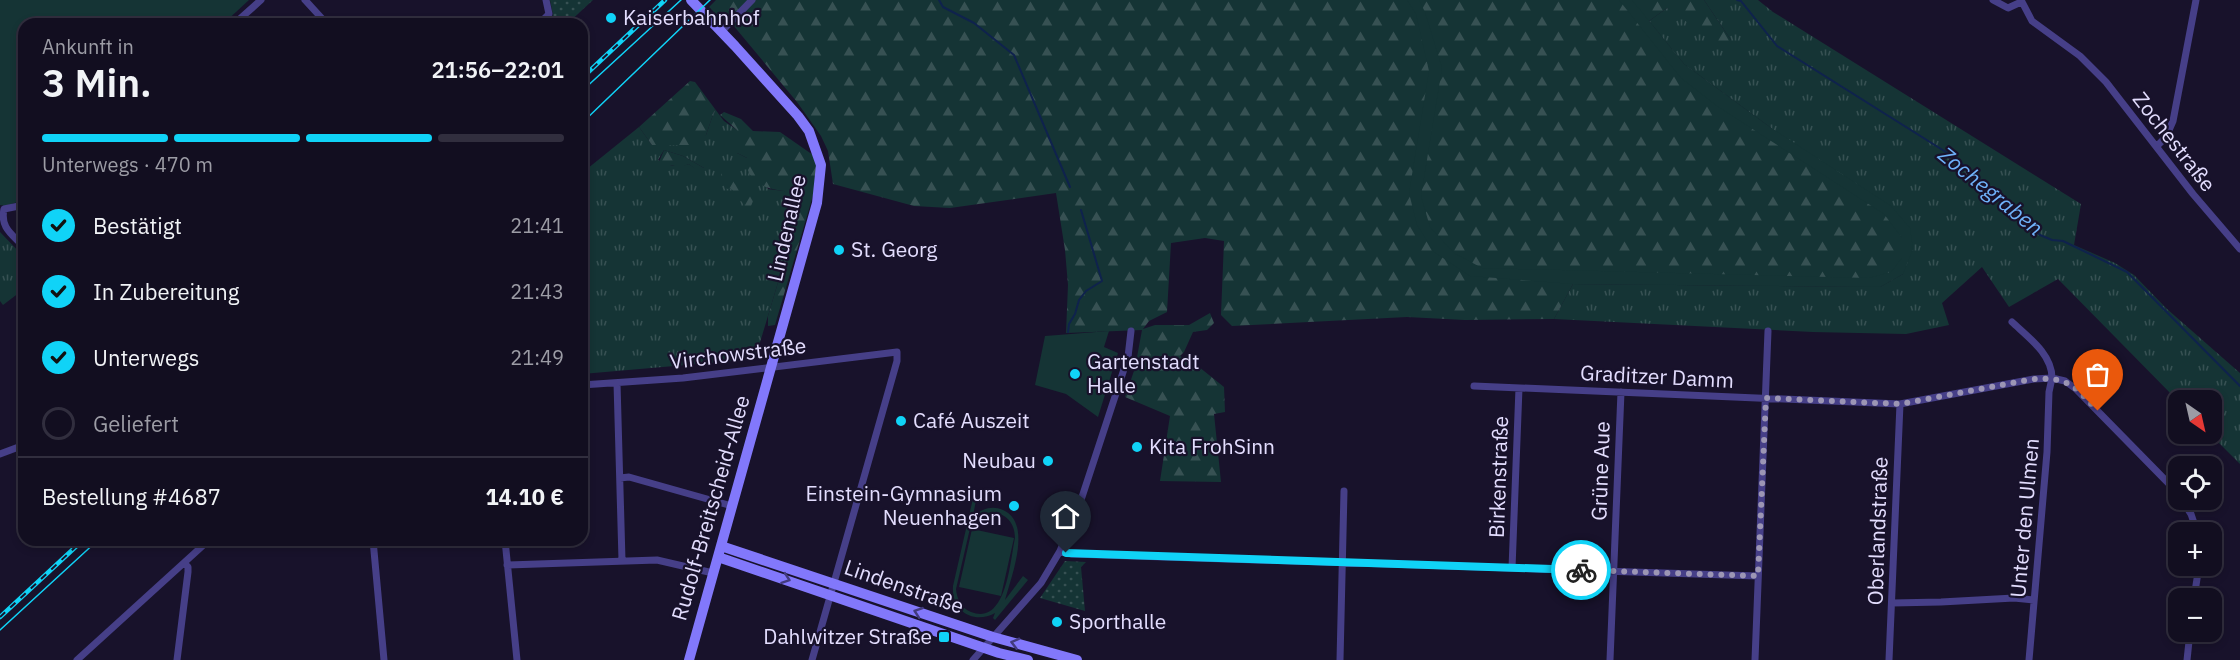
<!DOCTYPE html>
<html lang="de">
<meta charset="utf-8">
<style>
:root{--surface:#120e20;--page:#1f1c2d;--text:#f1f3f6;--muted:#9c9ca5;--line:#312e3e;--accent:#10d3f7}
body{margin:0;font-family:"IBM Plex Sans",sans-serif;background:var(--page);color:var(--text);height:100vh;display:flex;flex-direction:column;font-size:22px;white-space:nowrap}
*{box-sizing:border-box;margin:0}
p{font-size:20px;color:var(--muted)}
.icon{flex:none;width:33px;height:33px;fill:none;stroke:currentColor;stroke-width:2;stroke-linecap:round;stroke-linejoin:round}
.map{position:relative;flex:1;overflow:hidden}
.sheet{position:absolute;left:18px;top:18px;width:570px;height:528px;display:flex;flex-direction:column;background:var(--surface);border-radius:18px;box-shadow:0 3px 9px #0003,0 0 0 2px var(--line)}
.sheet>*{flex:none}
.needle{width:39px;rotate:146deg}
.buttons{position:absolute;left:2168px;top:390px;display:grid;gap:12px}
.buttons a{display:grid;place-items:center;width:54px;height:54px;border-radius:12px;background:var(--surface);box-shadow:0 3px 9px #0003,0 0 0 2px var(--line);font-size:30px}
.pin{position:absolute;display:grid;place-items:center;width:51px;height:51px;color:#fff;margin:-62px -26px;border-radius:50% 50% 50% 0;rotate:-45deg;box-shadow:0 0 6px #0007}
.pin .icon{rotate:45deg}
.courier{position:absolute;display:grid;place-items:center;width:60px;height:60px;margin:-30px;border:4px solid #10d3f7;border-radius:50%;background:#fff;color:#222;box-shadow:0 2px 8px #0007}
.head em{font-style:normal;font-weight:600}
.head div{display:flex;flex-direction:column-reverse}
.head{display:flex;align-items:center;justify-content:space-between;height:102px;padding:0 24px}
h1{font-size:39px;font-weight:600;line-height:45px}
.bar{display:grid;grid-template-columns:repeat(4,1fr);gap:9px 6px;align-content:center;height:72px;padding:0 24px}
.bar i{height:8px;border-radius:4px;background:var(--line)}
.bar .active{background:var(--accent)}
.bar p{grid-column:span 4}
.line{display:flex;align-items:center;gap:15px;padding:0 24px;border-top:2px solid var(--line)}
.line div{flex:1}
ol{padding:0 24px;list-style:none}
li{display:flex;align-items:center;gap:18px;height:66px}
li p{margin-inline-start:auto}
li .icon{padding:6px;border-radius:50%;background:var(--accent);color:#111;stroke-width:4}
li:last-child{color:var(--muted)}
li i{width:33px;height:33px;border:3px solid var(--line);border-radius:50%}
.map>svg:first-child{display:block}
.grass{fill:url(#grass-tufts);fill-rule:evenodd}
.forest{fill:url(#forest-firs)}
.park{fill:url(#park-dots)}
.garden{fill:#153435;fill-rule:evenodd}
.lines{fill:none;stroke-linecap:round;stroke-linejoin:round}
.stream{stroke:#0f224d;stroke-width:2}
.street{stroke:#463f88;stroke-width:7}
.secondary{stroke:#8278fb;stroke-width:10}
.tram{stroke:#10d3f7;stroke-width:1.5}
.rail-casing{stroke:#10d3f7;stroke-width:4.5}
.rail{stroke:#18122b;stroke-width:2;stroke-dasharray:7;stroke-linecap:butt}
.oneway{stroke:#423b7e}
.done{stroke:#9c96b4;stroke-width:6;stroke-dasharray:0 10.8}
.route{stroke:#10d3f7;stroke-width:8}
.poi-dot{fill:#10d3f7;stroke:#18122b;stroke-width:2}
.labels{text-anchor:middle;stroke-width:4.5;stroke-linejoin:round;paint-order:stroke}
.poi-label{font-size:21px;fill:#e3ddfe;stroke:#18122b;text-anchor:start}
.street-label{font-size:21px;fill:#e3ddfe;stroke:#18122b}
.water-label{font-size:22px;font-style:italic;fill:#6fb2fa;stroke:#18122b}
</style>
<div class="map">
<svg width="2240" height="660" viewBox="0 0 2240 660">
<defs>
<pattern id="grass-tufts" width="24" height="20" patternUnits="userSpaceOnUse" patternTransform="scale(1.5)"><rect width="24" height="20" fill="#153435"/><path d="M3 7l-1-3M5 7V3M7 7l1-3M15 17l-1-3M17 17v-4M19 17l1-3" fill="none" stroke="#375153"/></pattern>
<pattern id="forest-firs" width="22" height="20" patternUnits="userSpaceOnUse" patternTransform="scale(1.5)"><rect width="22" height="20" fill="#153435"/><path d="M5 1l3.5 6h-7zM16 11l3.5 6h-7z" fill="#375153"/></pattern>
<pattern id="park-dots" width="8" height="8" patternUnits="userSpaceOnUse" patternTransform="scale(1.5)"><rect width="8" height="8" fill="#153435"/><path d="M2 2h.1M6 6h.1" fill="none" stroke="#375153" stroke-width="1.8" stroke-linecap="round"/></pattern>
</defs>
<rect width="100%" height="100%" fill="#18122b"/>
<path class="grass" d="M1704,0H1758L1773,12L2081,204L2074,245L2115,263L2134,275L2167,309L2240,373V464L2210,434L2211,400L2178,401L2058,279L2009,307L1982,267L1942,303L1949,325L1906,334L1813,332L1554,319L1573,284L1880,287L1903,274L1771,128L1684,64L1649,21L1667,8L1731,40Z
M715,109L724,121L737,130V153L747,158L768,189L784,191L799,201L782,269L755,359L582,374V173L639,127L652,145L706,135ZM664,150L683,156L704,168L700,172L689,164C677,168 669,166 658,160Z
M0,232L24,257V289L3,305L0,301Z"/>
<path class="forest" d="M716,0H1704L1731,40L1728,51L1667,8L1649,21L1684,64L1771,128L1891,206L1910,228L1913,249L1903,274L1880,287L1573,284L1554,319L1465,320L1407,317L1232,326L1221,315L1224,241L1205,238L1171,243L1167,312L1149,321L1143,329L1155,325H1189L1210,313L1214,323L1207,330L1193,332L1184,352L1180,356L1194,363L1224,387L1225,412L1214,414L1221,482L1160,481L1170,416L1125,397L1135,368L1142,330L1066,333L1068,285L1065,250L1056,193L950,208L914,206L833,184L828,151L821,136L797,102L728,19H721L709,7Z
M690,81L695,82L715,109L706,135L690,145H652L639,127Z
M724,112L741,119L753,131L780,132L813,155L816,165V185L775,325L768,326V316L782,269L799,201L789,197L784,191C765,189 744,181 747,158L737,153V130L720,115Z
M664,150L683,156L704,168L705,173L701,174L689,164L681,167L669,165L662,168L658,164Z
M726,170L732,173L734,183L744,188L749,186L754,191L753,201L751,206H746L740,200L737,205L730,204L727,198L729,193L733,191L731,188L727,189L722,183L721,173Z"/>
<path class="park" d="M550,0H593L567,24H544L553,15Z
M1065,561L1086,562L1081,567L1085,611L1040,598Z"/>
<path class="garden" d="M0,0H249L223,24H24V200L5,206L0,205Z
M1407,0H1419L1425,12L1442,68L1421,196L1430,227L1454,253L1482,268L1869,278L1891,272L1902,258V238L1884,214L1717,106L1681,78L1619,0H1632L1684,64L1771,128L1891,206L1910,228L1913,249L1903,274L1880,287L1573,284L1470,276L1434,252L1417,225L1409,193L1429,71L1416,14Z
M1109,331L1104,347L1118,353L1098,417L1066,394L1035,385L1045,336Z
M974,494L977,495L973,516C982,509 992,505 1003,510C1033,523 1011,577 1005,600L1023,576L1028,580L995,620L993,618L995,613C974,625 951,611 953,586ZM991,512C1006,513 1015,523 1015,538C1010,560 1007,626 971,612C961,608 957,599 956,589L971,524L980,516Z
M972,529L1014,538L1001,596L959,587Z"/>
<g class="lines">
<path class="stream" d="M939,0L943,7L974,23L1014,55L1070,187
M1737,0L1741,1L1777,46L1957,159L2007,208L2040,235L2052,240L2063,241L2127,272L2240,386
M1068,332L1069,324L1075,314L1079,300L1086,291L1102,281L1081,210"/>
<path class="street" d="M305,0L327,24
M1993,0L2008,8L2021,2
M2021,0L2032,21L2080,56L2106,82L2193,194L2240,249
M234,24L261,0
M539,24L549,14L546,0
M721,32L752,0
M2157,146L2166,137L2173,121L2196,0
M24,205L4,209C0,228 12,234 24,247
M2012,322C2028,337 2052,354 2052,378L2065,381L2076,389L2178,493
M617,383L622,560
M582,385L683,378L897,352V361L812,660
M1474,386L1900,404L2034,379L2052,378L2049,392L2047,452L2029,660
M0,454L24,445
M620,478L629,477L732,506
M2182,500L2191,514L2197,532
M373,540L384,660
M505,540L517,660
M1060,551L1072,554L1758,576
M507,565L657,560L713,573
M1512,568L1519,388
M2194,598L2199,566
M1892,603L1941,602L2014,598L2034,600
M77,660L209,540
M177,660L188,572V567L184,563
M973,660L1041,583L1060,551L1082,497L1128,357L1131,331
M1340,660L1344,491
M1610,660L1621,392
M1755,660L1768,331
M1889,660L1900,404
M2187,660L2190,632"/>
<path class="secondary" d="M721,546L993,637L1077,660
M718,557L999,653L1028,660
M689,660L817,203L821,165L809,131L798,116L735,46L691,0"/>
<path class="tram" d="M582,91L681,0
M582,123L710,0
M0,630L98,540"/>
<defs>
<path id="rail" d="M582,78L665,0
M0,617L83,540"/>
</defs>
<use href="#rail" class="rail-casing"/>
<use href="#rail" class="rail"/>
</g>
<defs><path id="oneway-chevron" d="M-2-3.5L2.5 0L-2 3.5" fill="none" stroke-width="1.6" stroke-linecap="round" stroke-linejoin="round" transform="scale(1.5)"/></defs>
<g class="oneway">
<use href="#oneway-chevron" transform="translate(786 579) rotate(19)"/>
<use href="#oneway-chevron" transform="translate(918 612) rotate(-161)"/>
<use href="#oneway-chevron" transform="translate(1015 643) rotate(-165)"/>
</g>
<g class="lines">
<path class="done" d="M1581,570L1758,576L1766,398L1900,404L2034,379C2070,377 2075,387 2098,411"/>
<path class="route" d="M1066,553L1581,570"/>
</g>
<g class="poi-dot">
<circle cx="611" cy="18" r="6"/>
<circle cx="839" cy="250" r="6"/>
<circle cx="1075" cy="374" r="6"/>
<circle cx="901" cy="421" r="6"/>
<circle cx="1137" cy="447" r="6"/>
<circle cx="1048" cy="461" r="6"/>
<circle cx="1014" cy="506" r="6"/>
<circle cx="1057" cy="622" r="6"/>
<rect x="938" y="631" width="12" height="12" rx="3"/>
</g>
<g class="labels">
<g class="poi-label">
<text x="623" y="25">Kaiserbahnhof</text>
<text x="851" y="257">St. Georg</text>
<text x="1087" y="369">Gartenstadt<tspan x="1087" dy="24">Halle</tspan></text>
<text x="913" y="428">Café Auszeit</text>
<text x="1149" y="454">Kita FrohSinn</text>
<text x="1036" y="468" text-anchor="end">Neubau</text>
<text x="1002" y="501" text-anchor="end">Einstein-Gymnasium<tspan x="1002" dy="24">Neuenhagen</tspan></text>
<text x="1069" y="629">Sporthalle</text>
<text x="932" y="644" text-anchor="end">Dahlwitzer Straße</text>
</g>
<g class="street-label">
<text transform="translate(2174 142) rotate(52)" y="7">Zochestraße</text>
<text transform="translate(787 228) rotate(-77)" y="7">Lindenallee</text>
<text transform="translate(738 354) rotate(-7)" y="7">Virchowstraße</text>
<text transform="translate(1657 377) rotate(3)" y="7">Graditzer Damm</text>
<text transform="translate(1601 471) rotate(-88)" y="7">Grüne Aue</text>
<text transform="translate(1499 477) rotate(-88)" y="7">Birkenstraße</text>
<text transform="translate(711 508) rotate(-74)" y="7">Rudolf-Breitscheid-Allee</text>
<text transform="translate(2025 518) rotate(-85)" y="7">Unter den Ulmen</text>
<text transform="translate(1878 531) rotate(-88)" y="7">Oberlandstraße</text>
<text transform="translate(904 587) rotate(19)" y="7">Lindenstraße</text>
</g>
<g class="water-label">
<text transform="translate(1991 191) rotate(39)" y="8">Zochegraben</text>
</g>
</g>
</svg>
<div class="buttons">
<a><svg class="needle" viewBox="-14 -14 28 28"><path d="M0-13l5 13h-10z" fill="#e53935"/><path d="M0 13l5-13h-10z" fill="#9c9ca5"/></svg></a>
<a><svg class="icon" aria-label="locate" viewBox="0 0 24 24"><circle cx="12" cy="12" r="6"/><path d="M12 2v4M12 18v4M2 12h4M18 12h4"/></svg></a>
<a>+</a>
<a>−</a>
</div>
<div class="pin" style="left:2098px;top:411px;background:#ea580c"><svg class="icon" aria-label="bag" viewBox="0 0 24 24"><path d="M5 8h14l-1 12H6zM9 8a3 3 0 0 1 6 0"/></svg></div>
<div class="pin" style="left:1066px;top:553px;background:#1f2937"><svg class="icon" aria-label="home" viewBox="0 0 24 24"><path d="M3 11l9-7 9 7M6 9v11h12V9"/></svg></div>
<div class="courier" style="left:1581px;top:570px"><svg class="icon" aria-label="bike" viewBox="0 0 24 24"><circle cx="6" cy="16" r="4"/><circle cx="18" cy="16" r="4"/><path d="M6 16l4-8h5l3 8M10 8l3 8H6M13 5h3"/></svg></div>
<section class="sheet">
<div class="head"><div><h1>3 Min.</h1><p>Ankunft in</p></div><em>21:56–22:01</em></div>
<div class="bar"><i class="active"></i><i class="active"></i><i class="active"></i><i></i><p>Unterwegs · 470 m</p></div>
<ol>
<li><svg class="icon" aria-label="check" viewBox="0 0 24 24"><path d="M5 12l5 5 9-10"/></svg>Bestätigt<p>21:41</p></li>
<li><svg class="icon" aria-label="check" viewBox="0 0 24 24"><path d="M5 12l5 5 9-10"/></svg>In Zubereitung<p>21:43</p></li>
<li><svg class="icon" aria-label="check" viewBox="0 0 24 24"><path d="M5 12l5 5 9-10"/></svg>Unterwegs<p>21:49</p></li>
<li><i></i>Geliefert</li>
</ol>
<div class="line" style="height:78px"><div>Bestellung #4687</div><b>14.10 €</b></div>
</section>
</div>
